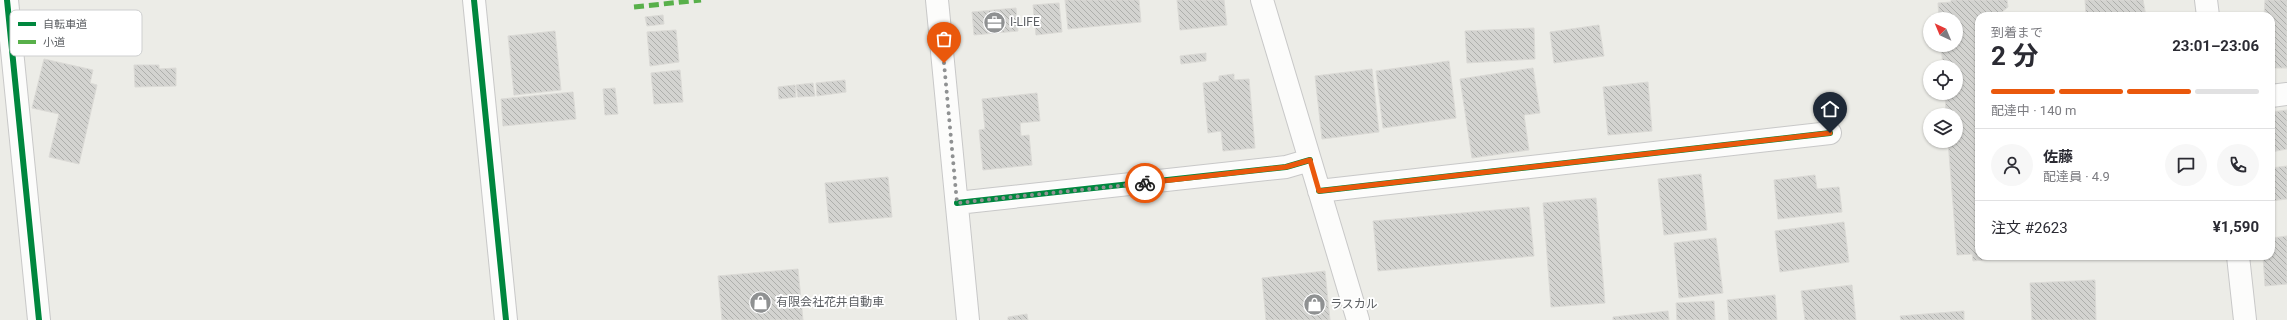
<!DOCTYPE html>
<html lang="ja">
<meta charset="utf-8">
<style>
:root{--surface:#fff;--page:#f7f7f7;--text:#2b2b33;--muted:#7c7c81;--line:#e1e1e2;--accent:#ea580c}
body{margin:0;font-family:Roboto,"Noto Sans JP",sans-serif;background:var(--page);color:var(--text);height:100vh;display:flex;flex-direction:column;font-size:15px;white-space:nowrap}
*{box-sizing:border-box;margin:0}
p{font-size:13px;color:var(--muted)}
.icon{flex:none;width:22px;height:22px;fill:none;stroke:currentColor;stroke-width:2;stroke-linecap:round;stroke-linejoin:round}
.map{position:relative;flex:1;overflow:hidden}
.details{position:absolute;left:1975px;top:12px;width:300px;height:248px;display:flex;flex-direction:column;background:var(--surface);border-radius:12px;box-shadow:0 1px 3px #0004}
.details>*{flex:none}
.needle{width:26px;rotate:316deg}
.fabs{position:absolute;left:1923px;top:12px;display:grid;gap:8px}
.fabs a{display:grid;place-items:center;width:40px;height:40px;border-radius:50%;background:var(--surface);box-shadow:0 1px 3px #0004;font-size:20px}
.pin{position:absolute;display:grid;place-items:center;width:34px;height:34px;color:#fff;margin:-41px -17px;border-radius:50% 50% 50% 0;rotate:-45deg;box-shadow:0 0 4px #0007}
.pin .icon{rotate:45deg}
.courier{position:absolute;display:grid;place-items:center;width:40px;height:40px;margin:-20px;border:3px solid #ea580c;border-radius:50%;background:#fff;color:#222;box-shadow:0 1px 5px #0007}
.overview em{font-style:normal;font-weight:700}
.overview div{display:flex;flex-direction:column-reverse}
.overview{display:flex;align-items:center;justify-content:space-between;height:68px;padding:0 16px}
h1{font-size:26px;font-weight:700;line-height:30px}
.bar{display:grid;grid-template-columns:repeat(4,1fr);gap:6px 4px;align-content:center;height:48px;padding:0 16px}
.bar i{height:5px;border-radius:3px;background:var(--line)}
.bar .active{background:var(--accent)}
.bar p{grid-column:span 4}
.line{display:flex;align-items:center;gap:10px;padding:0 16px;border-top:1px solid var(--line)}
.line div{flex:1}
.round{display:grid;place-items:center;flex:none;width:42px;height:42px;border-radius:21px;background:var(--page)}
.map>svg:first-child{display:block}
.building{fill:url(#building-back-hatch);stroke:#dbdad6}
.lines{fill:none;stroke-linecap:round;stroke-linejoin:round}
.minor-casing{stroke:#c8c8c8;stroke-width:24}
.minor{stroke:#fcfcfb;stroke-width:22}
.quiet{stroke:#58b04a;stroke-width:5;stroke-dasharray:10 5;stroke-linecap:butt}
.cycleway-casing{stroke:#fff;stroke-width:8}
.cycleway{stroke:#00873e;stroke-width:6}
.done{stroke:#8f9192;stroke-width:4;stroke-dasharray:0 7.2}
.route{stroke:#ea580c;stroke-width:5}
.labels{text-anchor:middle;stroke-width:3.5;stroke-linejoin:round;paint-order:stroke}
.poi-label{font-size:12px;fill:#5d6064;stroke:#fff;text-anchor:start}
.key{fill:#fff;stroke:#cecfd0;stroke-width:1}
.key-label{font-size:11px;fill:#5d6064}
</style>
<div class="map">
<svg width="2287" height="320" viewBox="0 0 2287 320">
<defs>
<pattern id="building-back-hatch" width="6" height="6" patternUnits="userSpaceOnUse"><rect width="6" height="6" fill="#d3d3d0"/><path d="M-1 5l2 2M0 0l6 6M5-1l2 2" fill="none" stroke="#aeafac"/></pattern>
</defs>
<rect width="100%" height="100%" fill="#ecece7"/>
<path class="building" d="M1065,0H1139L1141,22L1068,29Z
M1177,0H1224L1227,25L1180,30Z
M1951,0H2007L2008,7L1997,16H1979V256H2032L1973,261L1972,254L1957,255L1948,141H1956V115H1946L1945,93H1956V67H1943L1941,45H1956V19H1939L1938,3L1951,2Z
M2085,0H2143L2146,16H2086Z
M2265,0H2287V68H2271V16H2264Z
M1059,3L1062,32L1036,35L1033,5Z
M1016,8L1018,31L974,35L972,12Z
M663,15L664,24L647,26L645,17Z
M1599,25L1604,56L1554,63L1550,32Z
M1534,28L1535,59L1467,63L1465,31Z
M676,30L679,62L650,66L647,32Z
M555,31L561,90L514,95L508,36Z
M1206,53V61L1181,64L1180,56Z
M44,59L93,70L90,83L97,85L79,164L49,157L59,114L32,108Z
M1449,61L1456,118L1383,128L1376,71Z
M134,65H159V69L176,68V86L135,87Z
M1533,68L1540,113L1524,115L1529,150L1472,158L1460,79Z
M1372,69L1379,132L1322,139L1315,76Z
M680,70L683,102L654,104L651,73Z
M1234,74V80L1249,79L1255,148L1223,151L1221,131L1208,133L1203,83L1219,81V76Z
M845,80L846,92L817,96L816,83Z
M1648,82L1652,131L1608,135L1603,87Z
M813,83L815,96L798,97L796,85Z
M795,85L796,97L779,99L778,87Z
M615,88L618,114L605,115L603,89Z
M573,92L576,119L503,126L501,99Z
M1037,93L1040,121L1020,123L1021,136L1029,135L1032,165L983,170L979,130L985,129L982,99Z
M2287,110V149L2271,152V112Z
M2287,166V199L2271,201V168Z
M1701,174L1707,230L1664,235L1658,179Z
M1815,175L1817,189L1839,187L1842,212L1778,219L1774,180Z
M888,177L892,217L829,223L825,183Z
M1596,198L1605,303L1551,307L1543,203Z
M1529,207L1534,256L1378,271L1373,221Z
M1844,222L1849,262L1780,272L1775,231Z
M2287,236V284L2265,286L2263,256H2271V238Z
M1716,238L1723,293L1679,298L1674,243Z
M798,269L803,320H722L718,276Z
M1325,271L1330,320H1266L1262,278Z
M2095,280L2096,320H2032L2030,283Z
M1852,285L1856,320H1805L1801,291Z
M1775,295L1777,320H1729L1727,300Z
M1714,301L1715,320H1677L1676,303Z
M1668,311L1669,320H1613V317Z
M1964,311V320H1901L1900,316Z
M1027,314L1028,320H1008V317Z"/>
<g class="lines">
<defs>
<path id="minor" d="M7,0L39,320
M474,0L506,320
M937,0L968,320
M1262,0L1358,320
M2206,0L2208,16
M2271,96L2287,94
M1319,191L1830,133
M957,203L1286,167L1310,160
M2238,256L2245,320"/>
</defs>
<use href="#minor" class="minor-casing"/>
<use href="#minor" class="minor"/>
<path class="quiet" d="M634,7L701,0"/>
<defs>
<path id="cycleway" d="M7,0L39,320
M474,0L506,320
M1319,191L1830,133
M957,203L1286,167L1310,160"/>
</defs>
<use href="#cycleway" class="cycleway-casing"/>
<use href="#cycleway" class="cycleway"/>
</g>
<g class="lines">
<path class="done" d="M944,63L957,203L1145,183"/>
<path class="route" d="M1145,183L1286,167L1310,160L1319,191L1830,133"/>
</g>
<defs>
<symbol id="office-disc" viewBox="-11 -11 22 22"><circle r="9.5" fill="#8f9192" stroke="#fff"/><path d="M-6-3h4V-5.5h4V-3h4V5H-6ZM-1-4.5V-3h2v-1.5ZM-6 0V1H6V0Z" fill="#fff"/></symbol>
<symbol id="shop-disc" viewBox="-11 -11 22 22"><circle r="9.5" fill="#8f9192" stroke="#fff"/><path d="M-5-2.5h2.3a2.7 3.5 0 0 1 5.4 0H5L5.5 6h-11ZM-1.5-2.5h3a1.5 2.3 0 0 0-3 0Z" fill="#fff"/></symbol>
</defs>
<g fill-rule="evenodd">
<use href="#office-disc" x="982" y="10" width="25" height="25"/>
<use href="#shop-disc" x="748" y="290" width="25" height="25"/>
<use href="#shop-disc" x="1302" y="292" width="25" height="25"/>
</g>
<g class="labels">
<g class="poi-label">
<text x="1010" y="26">I-LIFE</text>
<text x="776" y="306">有限会社花井自動車</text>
<text x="1330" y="308">ラスカル</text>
</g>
</g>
<rect x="10" y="10" width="132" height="46" rx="6" class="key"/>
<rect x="18" y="22" width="18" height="4" fill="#00873e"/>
<rect x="18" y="40" width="18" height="4" fill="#58b04a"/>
<g class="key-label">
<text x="43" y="28">自転車道</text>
<text x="43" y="46">小道</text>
</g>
</svg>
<div class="fabs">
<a><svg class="needle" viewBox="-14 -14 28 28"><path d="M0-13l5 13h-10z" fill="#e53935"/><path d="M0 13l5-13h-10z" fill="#7c7c81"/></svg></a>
<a><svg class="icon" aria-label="locate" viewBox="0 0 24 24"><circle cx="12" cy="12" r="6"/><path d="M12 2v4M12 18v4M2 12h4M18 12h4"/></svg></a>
<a><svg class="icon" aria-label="layers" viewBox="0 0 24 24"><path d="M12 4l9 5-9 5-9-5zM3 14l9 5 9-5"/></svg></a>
</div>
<div class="pin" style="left:944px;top:63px;background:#ea580c"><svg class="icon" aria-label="bag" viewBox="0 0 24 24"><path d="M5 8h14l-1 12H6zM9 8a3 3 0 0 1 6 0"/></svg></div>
<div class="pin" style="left:1830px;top:133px;background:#1f2937"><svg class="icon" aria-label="home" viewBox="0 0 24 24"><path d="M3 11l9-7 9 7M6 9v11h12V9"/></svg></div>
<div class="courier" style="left:1145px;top:183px"><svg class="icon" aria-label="bike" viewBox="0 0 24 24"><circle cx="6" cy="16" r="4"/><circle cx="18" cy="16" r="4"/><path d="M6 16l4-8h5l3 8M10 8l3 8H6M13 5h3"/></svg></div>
<section class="details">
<div class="overview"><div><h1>2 分</h1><p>到着まで</p></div><em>23:01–23:06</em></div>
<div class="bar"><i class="active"></i><i class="active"></i><i class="active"></i><i></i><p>配達中 · 140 m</p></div>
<div class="line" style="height:72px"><a class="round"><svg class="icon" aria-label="person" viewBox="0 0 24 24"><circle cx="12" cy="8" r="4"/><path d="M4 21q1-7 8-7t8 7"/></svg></a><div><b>佐藤</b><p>配達員 · 4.9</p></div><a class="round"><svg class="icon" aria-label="chat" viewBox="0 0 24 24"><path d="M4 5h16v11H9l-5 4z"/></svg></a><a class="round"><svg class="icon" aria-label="phone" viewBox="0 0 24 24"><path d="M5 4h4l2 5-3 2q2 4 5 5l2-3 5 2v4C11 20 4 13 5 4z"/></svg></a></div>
<div class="line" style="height:52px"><div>注文 #2623</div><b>¥1,590</b></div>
</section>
</div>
